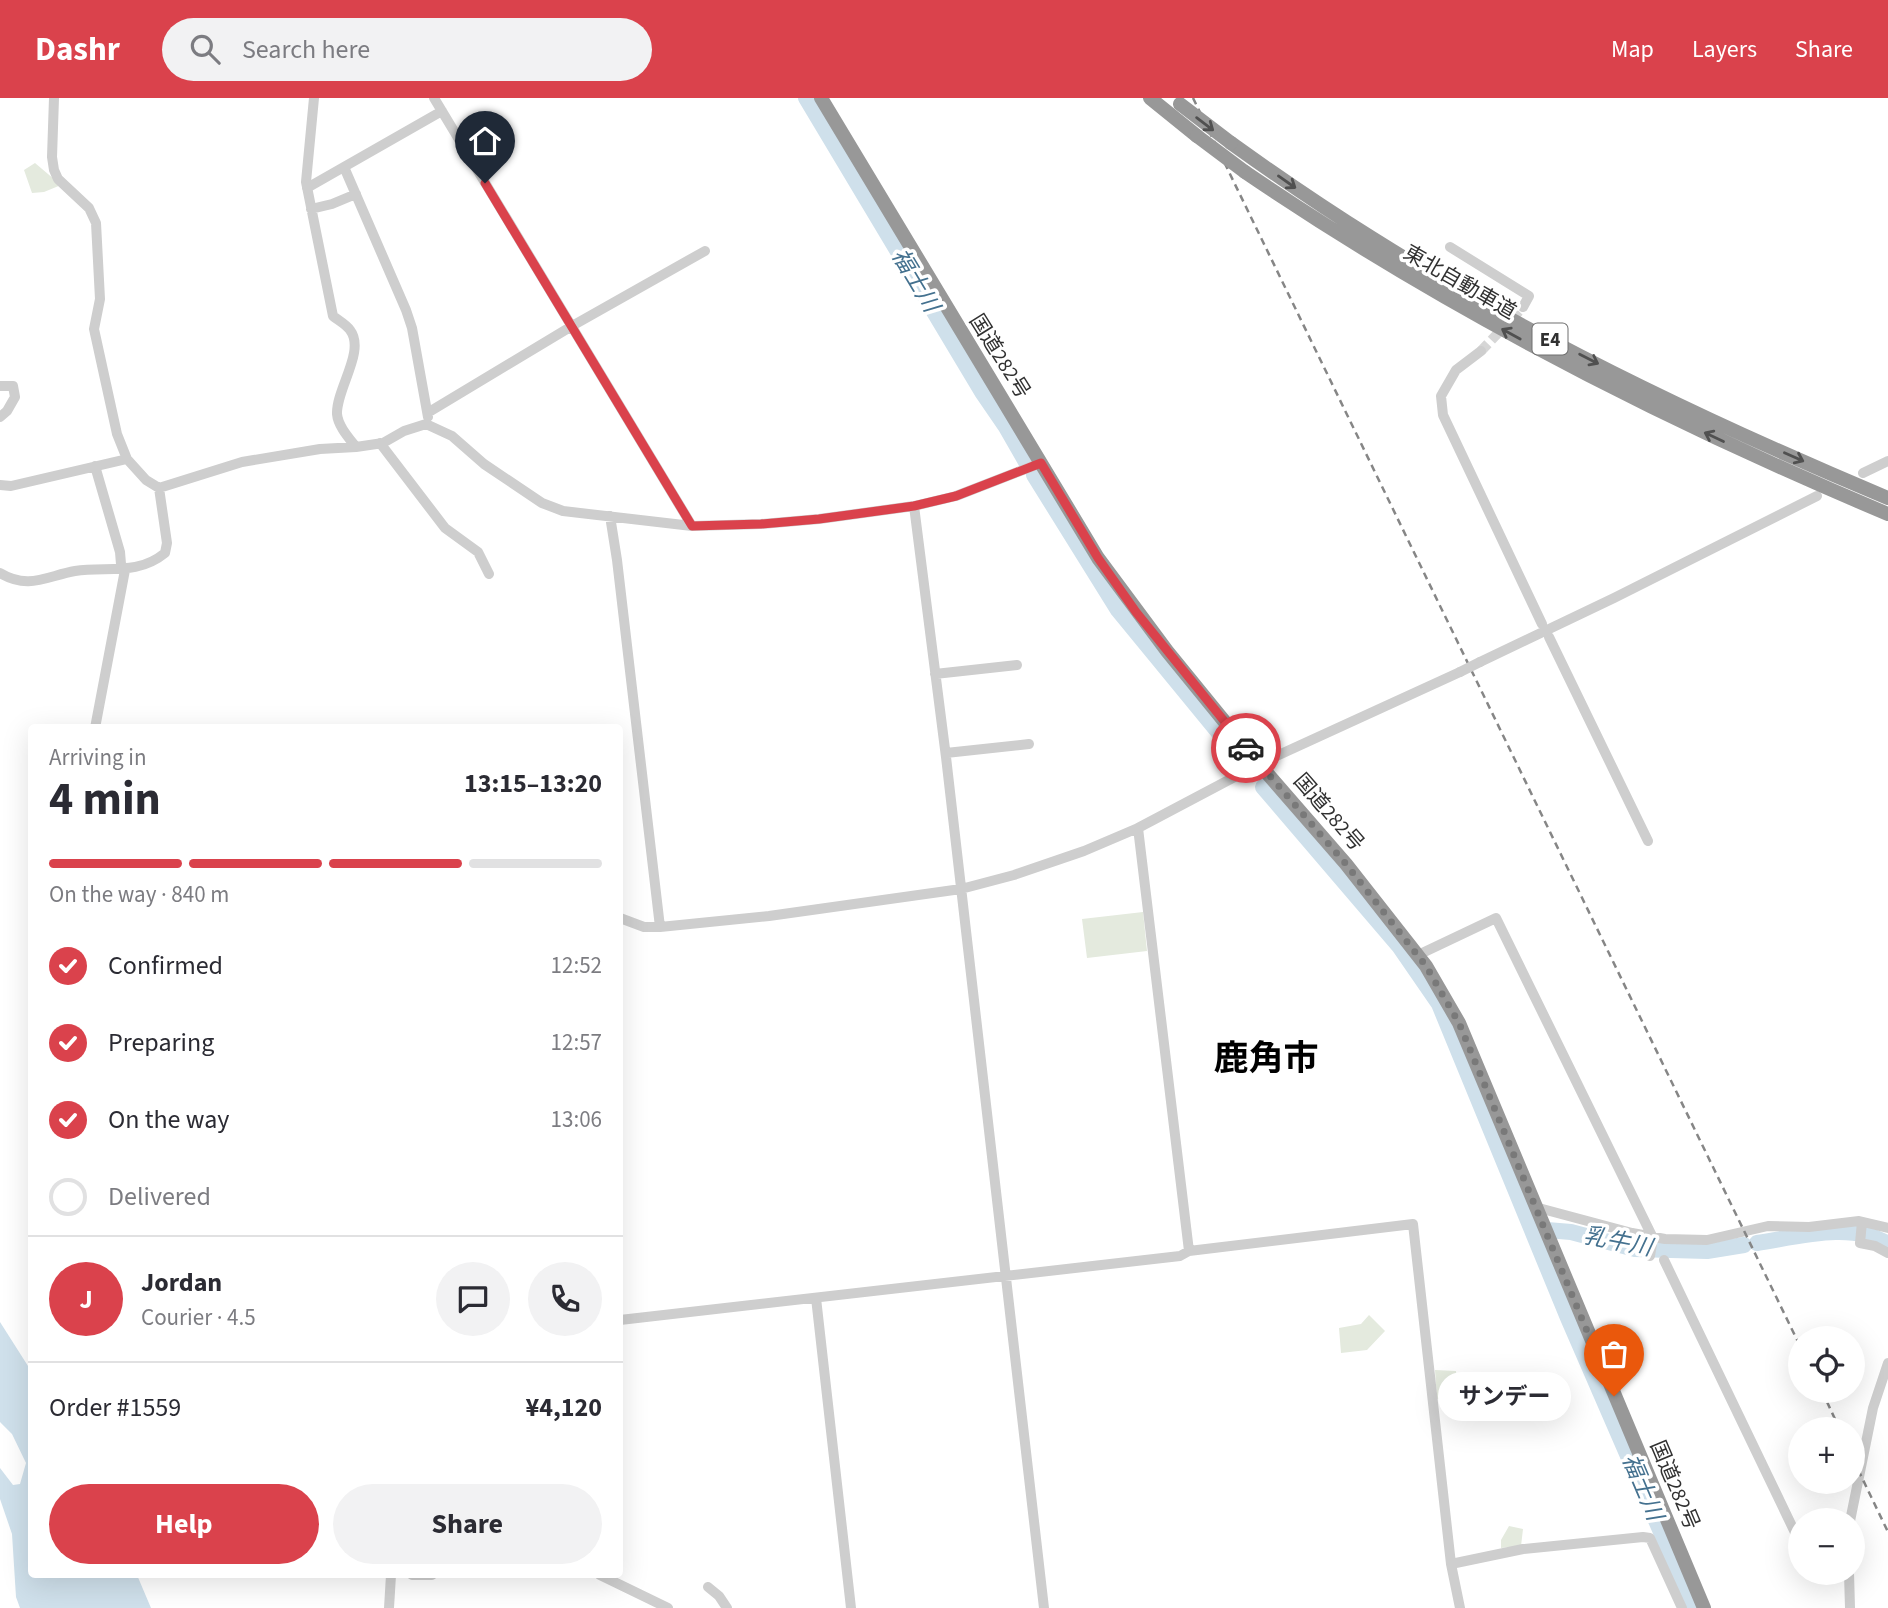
<!DOCTYPE html>
<meta charset="utf-8">
<style>
:root{--surface:#fff;--page:#f2f2f3;--text:#2b2b33;--muted:#7c7c81;--line:#e1e1e2;--accent:#da424c}
body{margin:0;font-family:"Source Sans 3","Noto Sans JP",sans-serif;background:var(--page);color:var(--text);height:100vh;display:flex;flex-direction:column;font-size:26px;white-space:nowrap}
*{box-sizing:border-box;margin:0}
p{font-size:23px;color:var(--muted)}
.icon{flex:none;width:38px;height:38px;fill:none;stroke:currentColor;stroke-width:2;stroke-linecap:round;stroke-linejoin:round}
.map{position:relative;flex:1;overflow:hidden}
.side{position:absolute;left:28px;top:626px;width:595px;height:854px;display:flex;flex-direction:column;background:var(--surface);border-radius:7px;box-shadow:0 7px 28px #0002}
.side>*{flex:none}
.buttons{position:absolute;left:1788px;top:1228px;display:grid;gap:14px}
.buttons a{display:grid;place-items:center;width:77px;height:77px;border-radius:50%;background:var(--surface);box-shadow:0 7px 28px #0002;font-size:35px}
.pin{position:absolute;display:grid;place-items:center;width:60px;height:60px;color:#fff;margin:-72px -30px;border-radius:50% 50% 50% 0;rotate:-45deg;box-shadow:0 0 7px #0007}
.pin .icon{rotate:45deg}
.courier{position:absolute;display:grid;place-items:center;width:70px;height:70px;margin:-35px;border:5px solid #da424c;border-radius:50%;background:#fff;color:#222;box-shadow:0 2px 9px #0007}
.bubble{position:absolute;height:49px;border-radius:24px;background:var(--surface);box-shadow:0 7px 28px #0002;font-size:23px;font-weight:700;line-height:49px;text-align:center}
.head em{font-style:normal;font-weight:700}
.head div{display:flex;flex-direction:column-reverse}
.head{display:flex;align-items:center;justify-content:space-between;height:119px;padding:0 21px}
h1{font-size:46px;font-weight:700;line-height:52px}
.bar{display:grid;grid-template-columns:repeat(4,1fr);gap:10px 7px;align-content:center;height:84px;padding:0 21px}
.bar i{height:9px;border-radius:5px;background:var(--line)}
.bar .selected{background:var(--accent)}
.bar p{grid-column:span 4}
.line{display:flex;align-items:center;gap:18px;padding:0 21px;border-top:2px solid var(--line)}
.line div{flex:1}
.round{display:grid;place-items:center;flex:none;width:74px;height:74px;border-radius:37px;background:var(--page)}
ol{padding:0 21px;list-style:none}
li{display:flex;align-items:center;gap:21px;height:77px}
li p{margin-inline-start:auto}
li .icon{padding:7px;border-radius:50%;background:var(--accent);color:#fff;stroke-width:4}
li:last-child{color:var(--muted)}
li i{width:38px;height:38px;border:4px solid var(--line);border-radius:50%}
.cta{display:flex;gap:14px;margin-top:auto;padding:14px 21px}
.cta a{flex:1;height:80px;border-radius:42px;background:var(--accent);color:#fff;font-size:28px;font-weight:700;line-height:80px;text-align:center}
.cta a+a{background:var(--page);color:var(--text)}
header{display:flex;align-items:center;gap:42px;box-sizing:border-box;height:98px;padding:0 35px;background:var(--accent);color:#fff}
header strong{font-size:33px}
nav{display:flex;gap:38px;margin-inline-start:auto;font-size:24px}
.search{width:490px;height:63px;background:var(--page);display:flex;align-items:center;gap:18px;box-sizing:border-box;padding:0 24px;border-radius:38px;color:var(--muted);font-size:26px}
.map>svg:first-child{display:block}
.green{fill:#e4eade}
.water{fill:#cfe0eb}
.lines{fill:none;stroke-linecap:round;stroke-linejoin:round}
.river{stroke:#cfe0eb;stroke-width:16}
.minor-tunnel{stroke:#d6d6d6;stroke-width:10;stroke-dasharray:10 5;stroke-linecap:butt}
.minor{stroke:#cecece;stroke-width:10}
.highway{stroke:#989898;stroke-width:14}
.rail{stroke:#868686;stroke-width:2.5;stroke-dasharray:7 5;stroke-linecap:butt}
.minor-bridge{stroke:#cecece;stroke-width:10}
.highway-bridge{stroke:#989898;stroke-width:14}
.oneway{stroke:#505050}
.done{stroke:#797979;stroke-width:7;stroke-dasharray:0 12.6}
.route{stroke:#da424c;stroke-width:9}
.labels{text-anchor:middle;stroke-width:7;stroke-linejoin:round;paint-order:stroke}
.shield{fill:#fff;stroke:#6f6f6f;stroke-width:2}
.shield-label{font-size:19px;font-weight:bold;fill:#313131}
.street-label{font-size:21px;fill:#313131;stroke:#fff}
.water-label{font-size:23px;font-style:italic;fill:#44718f;stroke:#fff}
.town-label{font-size:35px;font-weight:bold;fill:#000;stroke:#fff}
</style>
<header>
<strong>Dashr</strong>
<div class="search"><svg class="icon" aria-label="search" viewBox="0 0 24 24"><circle cx="10" cy="10" r="6"/><path d="M15 15l6 6"/></svg>Search here</div>
<nav><a>Map</a><a>Layers</a><a>Share</a></nav>
</header>
<div class="map">
<svg width="1888" height="1510" viewBox="0 0 1888 1510">
<rect width="100%" height="100%" fill="#fff"/>
<path class="green" d="M35,65L61,87L44,94L32,95L24,72Z
M1143,814L1147,853L1087,860L1082,821Z
M1369,1217L1385,1233L1367,1252L1341,1255L1339,1230L1361,1226Z
M1435,1272L1456,1273L1458,1299L1437,1301Z
M1509,1428L1523,1431L1521,1448L1501,1450V1442Z"/>
<path class="water" d="M0,1224L28,1268L31,1280L32,1477H137L151,1510H20L16,1499L12,1436L0,1401V1370L13,1387L20,1386L26,1365L12,1336L0,1324Z"/>
<g class="lines">
<path class="river" d="M806,0L982,294L1006,329L1026,364
M1034,377L1118,512L1237,657
M1263,689L1399,848L1439,906L1568,1220L1694,1510
M1535,1131L1571,1134L1635,1151L1707,1153L1744,1147
M1757,1145C1797,1139 1852,1123 1888,1146"/>
<path class="minor-tunnel" d="M1481,253L1523,209"/>
<path class="minor" d="M54,0L52,59L54,72L58,81L89,110L96,125L100,201L94,231L117,336L127,361L146,382L159,390L242,364L320,351L356,349L383,345L404,333L426,326L452,338L484,366L542,405L563,413L692,428L761,426L819,421L914,408L956,398L1041,365
M314,0L306,84L333,218C338,222 347,227 350,232C366,253 336,291 337,316C338,328 349,340 356,349
M434,0L692,428
M344,69L406,212L412,230L428,319
M307,90L442,13
M311,111L332,106L356,96
M1450,149L1529,198L1523,209
M1481,253L1456,272L1441,298L1443,317L1542,526
M0,288H13L15,299L7,313L0,319
M429,314L572,228L705,153
M380,345L445,430L478,454L489,476
M1863,375L1888,363
M0,387L11,388L127,361
M914,408L946,659L1044,1510
M610,418L617,462L660,829
M0,475C28,492 47,478 75,473C107,468 137,478 165,455L167,445L159,390
M1549,539L1648,743
M1480,564L1614,500L1817,398
M935,576L1017,567
M95,630L125,472L121,466L120,454L95,368
M946,655L1029,646
M1138,730L1189,1153
M620,820L644,829H660L769,818L961,791L1014,777L1084,753L1138,730L1259,666L1460,574
M1418,857L1496,820L1653,1140L1650,1158
M1535,1109L1632,1135L1665,1141L1707,1142L1768,1128L1809,1129L1859,1123L1888,1130
M1862,1124L1860,1145L1875,1148L1888,1155
M1664,1162L1801,1447
M816,1200L851,1510
M620,1222L1180,1158L1189,1153L1413,1126L1451,1466L1460,1510
M1850,1423L1873,1310L1888,1265
M1451,1466L1523,1451L1643,1439L1650,1440L1682,1510
M1849,1475L1850,1510
M412,1477H432
M600,1477L668,1510
M708,1489L719,1498L727,1510
M389,1510L391,1477"/>
<path class="highway" d="M821,0L1098,460L1167,553L1259,666L1346,766L1426,868L1459,925L1704,1510
M1150,0L1197,38
M1231,45C1277,78 1324,110 1372,140C1534,242 1711,326 1888,400
M1245,74C1446,211 1664,322 1888,416"/>
<path class="rail" d="M1193,0L1801,1250
M1822,1293L1840,1332
M1853,1361L1888,1434"/>
<path class="minor-bridge" d="M1460,574L1480,564"/>
<path class="highway-bridge" d="M1180,6L1231,45
M1197,38L1245,74"/>
</g>
<defs><path id="oneway-shaft" d="M-6 0H5M1.5-3L5.5 0L1.5 3" fill="none" stroke-width="1.6" stroke-linecap="round" stroke-linejoin="round" transform="scale(1.75)"/></defs>
<g class="oneway">
<use href="#oneway-shaft" transform="translate(1205 26) rotate(37)"/>
<use href="#oneway-shaft" transform="translate(1287 84) rotate(35)"/>
<use href="#oneway-shaft" transform="translate(1511 236) rotate(-151)"/>
<use href="#oneway-shaft" transform="translate(1589 261) rotate(27)"/>
<use href="#oneway-shaft" transform="translate(1714 339) rotate(-155)"/>
<use href="#oneway-shaft" transform="translate(1794 359) rotate(24)"/>
</g>
<g class="lines">
<path class="done" d="M1246,650L1346,766L1426,868L1459,925L1614,1298"/>
<path class="route" d="M485,85L692,428L761,426L819,421L914,408L956,398L1041,365L1098,460L1136,514L1246,650"/>
</g>
<g class="labels">
<rect class="shield" x="1532.5" y="225.5" width="35" height="31" rx="5"/>
<g class="shield-label">
<text x="1550" y="248">E4</text>
</g>
<g class="street-label">
<text transform="translate(1460 184) rotate(30)" y="7">東北自動車道</text>
<text transform="translate(1000 258) rotate(58)" y="7">国道282号</text>
<text transform="translate(1329 714) rotate(49)" y="7">国道282号</text>
<text transform="translate(1675 1387) rotate(67)" y="7">国道282号</text>
</g>
<g class="water-label">
<text transform="translate(916 182) rotate(59)" y="8">福士川</text>
<text transform="translate(1618 1143) rotate(11)" y="8">乳牛川</text>
<text transform="translate(1643 1389) rotate(67)" y="8">福士川</text>
</g>
<g class="town-label">
<text x="1266" y="972">鹿角市</text>
</g>
</g>
</svg>
<div class="buttons">
<a><svg class="icon" aria-label="locate" viewBox="0 0 24 24"><circle cx="12" cy="12" r="6"/><path d="M12 2v4M12 18v4M2 12h4M18 12h4"/></svg></a>
<a>+</a>
<a>−</a>
</div>
<div class="pin" style="left:1614px;top:1298px;background:#ea580c"><svg class="icon" aria-label="bag" viewBox="0 0 24 24"><path d="M5 8h14l-1 12H6zM9 8a3 3 0 0 1 6 0"/></svg></div>
<div class="pin" style="left:485px;top:85px;background:#1f2937"><svg class="icon" aria-label="home" viewBox="0 0 24 24"><path d="M3 11l9-7 9 7M6 9v11h12V9"/></svg></div>
<div class="courier" style="left:1246px;top:650px"><svg class="icon" aria-label="car" viewBox="0 0 24 24"><path d="M5 17H2v-5l4-1 3-4h7l3 4 3 1v5h-3M9 17h6M6 11h13"/><circle cx="7" cy="17" r="2"/><circle cx="17" cy="17" r="2"/></svg></div>
<div class="bubble" style="left:1438px;top:1274px;width:133px">サンデー</div>
<section class="side">
<div class="head"><div><h1>4 min</h1><p>Arriving in</p></div><em>13:15–13:20</em></div>
<div class="bar"><i class="selected"></i><i class="selected"></i><i class="selected"></i><i></i><p>On the way · 840 m</p></div>
<ol>
<li><svg class="icon" aria-label="check" viewBox="0 0 24 24"><path d="M5 12l5 5 9-10"/></svg>Confirmed<p>12:52</p></li>
<li><svg class="icon" aria-label="check" viewBox="0 0 24 24"><path d="M5 12l5 5 9-10"/></svg>Preparing<p>12:57</p></li>
<li><svg class="icon" aria-label="check" viewBox="0 0 24 24"><path d="M5 12l5 5 9-10"/></svg>On the way<p>13:06</p></li>
<li><i></i>Delivered</li>
</ol>
<div class="line" style="height:126px"><b class="round" style="background:var(--accent);color:#fff">J</b><div><b>Jordan</b><p>Courier · 4.5</p></div><a class="round"><svg class="icon" aria-label="chat" viewBox="0 0 24 24"><path d="M4 5h16v11H9l-5 4z"/></svg></a><a class="round"><svg class="icon" aria-label="phone" viewBox="0 0 24 24"><path d="M5 4h4l2 5-3 2q2 4 5 5l2-3 5 2v4C11 20 4 13 5 4z"/></svg></a></div>
<div class="line" style="height:91px"><div>Order #1559</div><b>¥4,120</b></div>
<div class="cta"><a>Help</a><a>Share</a></div>
</section>
</div>
